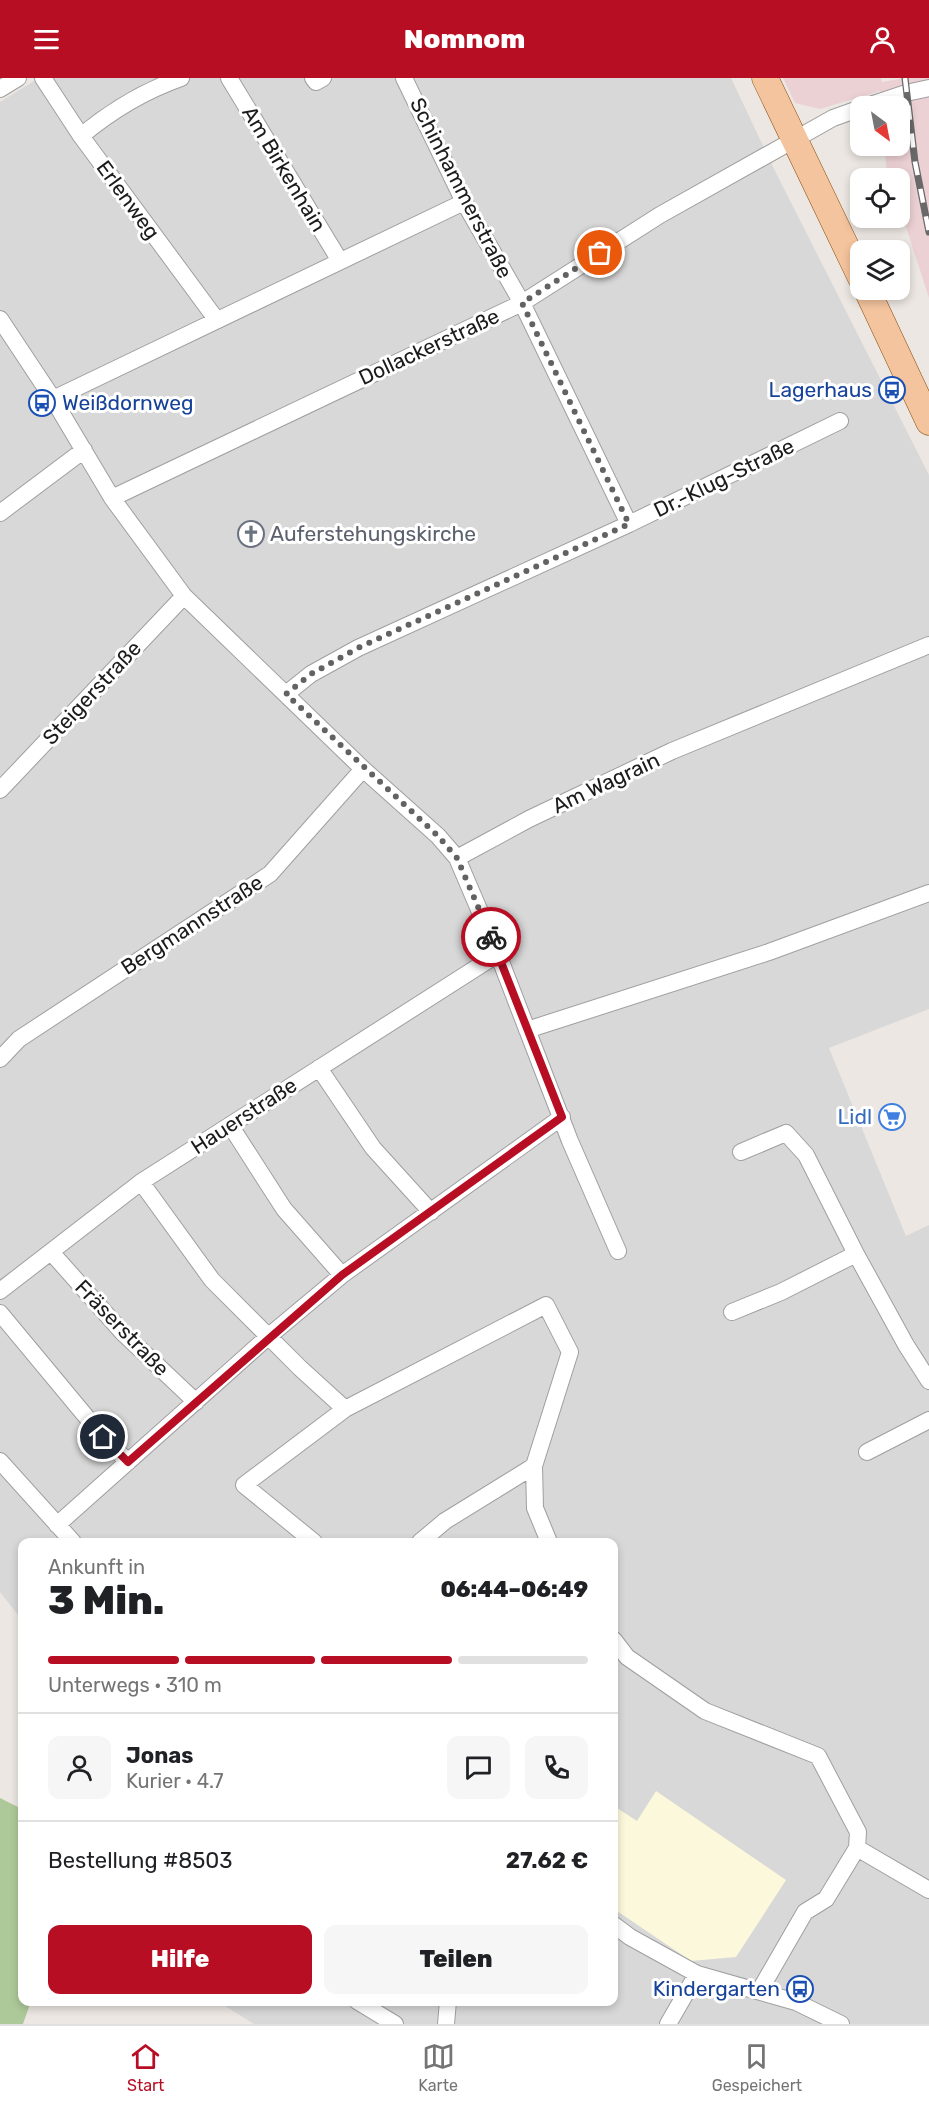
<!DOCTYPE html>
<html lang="de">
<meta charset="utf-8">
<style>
:root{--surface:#fff;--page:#f6f6f6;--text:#202124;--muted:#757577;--line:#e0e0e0;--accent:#b80e24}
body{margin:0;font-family:Rubik,sans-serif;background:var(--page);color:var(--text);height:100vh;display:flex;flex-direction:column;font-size:22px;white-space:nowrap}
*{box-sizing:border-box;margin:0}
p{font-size:20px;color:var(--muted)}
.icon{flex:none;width:33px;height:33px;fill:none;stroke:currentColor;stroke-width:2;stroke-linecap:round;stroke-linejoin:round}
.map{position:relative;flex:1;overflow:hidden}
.sheet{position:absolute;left:18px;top:1460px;width:600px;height:468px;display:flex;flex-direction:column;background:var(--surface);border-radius:12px;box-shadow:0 3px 9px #0003}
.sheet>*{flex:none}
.needle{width:39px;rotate:148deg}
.fabs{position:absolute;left:850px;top:18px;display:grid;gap:12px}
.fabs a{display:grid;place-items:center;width:60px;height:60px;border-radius:12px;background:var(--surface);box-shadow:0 3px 9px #0003;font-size:30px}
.pin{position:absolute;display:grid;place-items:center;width:51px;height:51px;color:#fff;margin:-26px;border:3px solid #fff;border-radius:50%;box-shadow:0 2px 6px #0007}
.courier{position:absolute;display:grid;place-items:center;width:60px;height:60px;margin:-30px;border:4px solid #b80e24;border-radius:50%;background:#fff;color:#222;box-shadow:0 2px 8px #0007}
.summary em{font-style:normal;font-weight:800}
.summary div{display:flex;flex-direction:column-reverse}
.summary{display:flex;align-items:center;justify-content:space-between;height:102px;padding:0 30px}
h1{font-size:39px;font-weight:800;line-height:45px}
.bar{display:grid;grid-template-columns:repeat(4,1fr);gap:9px 6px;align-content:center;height:72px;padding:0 30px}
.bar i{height:8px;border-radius:4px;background:var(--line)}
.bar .active{background:var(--accent)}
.bar p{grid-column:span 4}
.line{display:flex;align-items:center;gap:15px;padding:0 30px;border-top:2px solid var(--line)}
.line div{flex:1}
.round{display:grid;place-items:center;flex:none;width:63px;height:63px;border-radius:12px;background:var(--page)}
.button{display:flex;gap:12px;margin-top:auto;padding:12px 30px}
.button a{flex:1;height:69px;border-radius:12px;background:var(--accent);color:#fff;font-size:24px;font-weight:800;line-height:69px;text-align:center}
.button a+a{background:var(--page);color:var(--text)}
header{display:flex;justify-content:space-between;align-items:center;height:78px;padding:0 30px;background:var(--accent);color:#fff;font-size:27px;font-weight:800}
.menu{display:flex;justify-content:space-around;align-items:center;height:84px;border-top:2px solid var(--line);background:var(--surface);font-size:16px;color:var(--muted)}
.menu a{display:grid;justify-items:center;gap:3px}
.menu .active{color:var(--accent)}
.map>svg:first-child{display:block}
.residential{fill:#d9d8d8}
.commercial{fill:#ecd1d4}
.education{fill:#fcf8db}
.forest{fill:#adc999}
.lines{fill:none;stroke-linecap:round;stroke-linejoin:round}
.street-casing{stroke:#9f9f9f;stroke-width:18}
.primary-casing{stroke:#884e0b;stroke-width:27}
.street{stroke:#fff;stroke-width:16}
.primary{stroke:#f4c49e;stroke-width:26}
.rail-casing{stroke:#696969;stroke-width:7}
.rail{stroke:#fff;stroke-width:4.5;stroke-dasharray:14;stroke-linecap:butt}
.done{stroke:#646261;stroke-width:6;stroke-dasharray:0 10.8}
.route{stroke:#b80e24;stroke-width:8}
.labels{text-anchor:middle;stroke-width:6;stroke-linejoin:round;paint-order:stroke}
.street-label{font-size:21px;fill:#1b1b1b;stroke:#fff}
.transit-label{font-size:21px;fill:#164399;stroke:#fff;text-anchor:end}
.worship-label{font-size:21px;fill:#5b616d;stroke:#fff;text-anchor:start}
.shop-label{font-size:21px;fill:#366cbe;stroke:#fff;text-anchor:end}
</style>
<header><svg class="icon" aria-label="menu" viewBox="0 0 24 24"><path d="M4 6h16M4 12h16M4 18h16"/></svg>Nomnom<svg class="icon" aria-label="person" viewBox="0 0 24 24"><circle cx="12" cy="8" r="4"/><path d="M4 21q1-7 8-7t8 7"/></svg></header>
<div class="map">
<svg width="929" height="1946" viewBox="0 0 929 1946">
<rect width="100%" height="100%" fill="#ece7e2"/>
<path class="residential" d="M39,0H731L774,91L929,397V931L829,970L906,1158L929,1147V1946H254L217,1923H614V1464H22V1542L0,1514V24Z"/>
<path class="commercial" d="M783,0H881L882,4L905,0H929V220L900,130V100H890L886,88L885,68H900V28H882L880,13L820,31L795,25Z"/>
<path class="education" d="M656,1713L786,1802L736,1879L691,1883L614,1831V1728L637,1743Z"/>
<path class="forest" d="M0,1720L22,1731V1923H31L23,1946H0Z"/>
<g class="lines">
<defs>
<path id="street" d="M43,0L81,58L216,241
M229,0L340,183
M313,0L316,4L323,0
M404,0L464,124L522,225L629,446
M0,11L18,0
M867,28L906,15L929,10
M81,58C111,33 144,13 181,0
M0,241L53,321L112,420L184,518L363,691L438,758L457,780L498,876L570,1063L618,1173
M53,321L464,124
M112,420L522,225L660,137L833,40L861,30
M0,435L84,372
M286,616L311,596L358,570L629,446L840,343
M0,712L184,518
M457,780L529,741L672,673L929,567
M527,952L769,874L929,815
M0,981L19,961L270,796L363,691
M319,990L373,1070L431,1134
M230,1047L284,1131L342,1197
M741,1074L786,1055L806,1077L856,1176L906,1267L929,1303
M141,1104L212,1202L300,1290L345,1331
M51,1174L123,1255L196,1324
M0,1213L141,1104L498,876
M732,1234L781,1214L856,1176
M0,1235L103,1359L128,1384
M867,1374L929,1342
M0,1383L73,1464
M534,1388L535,1430L549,1464
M57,1447L269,1258L342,1197L562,1039
M314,1464L244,1407L345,1331L546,1227L570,1274L534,1388L445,1443L420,1464
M614,1562L627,1579L705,1633L818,1678L858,1754L857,1770L826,1821L805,1834L760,1912
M857,1770L929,1812
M614,1847L630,1859L697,1896L796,1924L841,1946
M357,1923L395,1946
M446,1946L448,1923
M668,1946L697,1896"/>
<path id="primary" d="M765,0L861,200
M867,212L929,344"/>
</defs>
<use href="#street" class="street-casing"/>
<use href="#primary" class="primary-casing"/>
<use href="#street" class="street"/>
<use href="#primary" class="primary"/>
<defs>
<path id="rail" d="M905,0L915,84L929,154"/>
</defs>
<use href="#rail" class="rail-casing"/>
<use href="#rail" class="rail"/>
</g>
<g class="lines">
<path class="done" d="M491,859L457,780L438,758L286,616L311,596L358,570L629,446L522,225L600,175"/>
<path class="route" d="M103,1359L128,1384L342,1197L562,1039L491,859"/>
</g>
<defs>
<symbol id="bus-ring" viewBox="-11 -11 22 22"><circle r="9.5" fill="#fff" stroke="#1a4fb4" stroke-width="1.5"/><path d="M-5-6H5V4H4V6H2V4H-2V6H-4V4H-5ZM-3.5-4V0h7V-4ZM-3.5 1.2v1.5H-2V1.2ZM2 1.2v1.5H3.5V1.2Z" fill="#1a4fb4"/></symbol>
<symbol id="church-ring" viewBox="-11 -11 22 22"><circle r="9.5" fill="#fff" stroke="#6b7280" stroke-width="1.5"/><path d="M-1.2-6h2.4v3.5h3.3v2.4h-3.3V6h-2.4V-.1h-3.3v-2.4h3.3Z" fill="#6b7280"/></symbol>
<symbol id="supermarket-ring" viewBox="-11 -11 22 22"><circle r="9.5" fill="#fff" stroke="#3f7fe0" stroke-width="1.5"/><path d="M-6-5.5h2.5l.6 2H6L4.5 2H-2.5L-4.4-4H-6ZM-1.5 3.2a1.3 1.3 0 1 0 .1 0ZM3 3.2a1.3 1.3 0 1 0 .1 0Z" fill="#3f7fe0"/></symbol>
</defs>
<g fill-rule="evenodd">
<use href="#bus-ring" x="877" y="297" width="30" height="30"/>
<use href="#bus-ring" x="27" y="310" width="30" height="30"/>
<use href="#church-ring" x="236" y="441" width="30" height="30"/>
<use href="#supermarket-ring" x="877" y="1024" width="30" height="30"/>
<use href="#bus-ring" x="785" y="1896" width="30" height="30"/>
</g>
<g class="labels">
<g class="street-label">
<text transform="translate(284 91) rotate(59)" y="7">Am Birkenhain</text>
<text transform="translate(461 110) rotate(63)" y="7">Schinhammerstraße</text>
<text transform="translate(128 122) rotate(54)" y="7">Erlenweg</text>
<text transform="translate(429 269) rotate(-25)" y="7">Dollackerstraße</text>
<text transform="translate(724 400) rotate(-26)" y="7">Dr.-Klug-Straße</text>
<text transform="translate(92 615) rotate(-47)" y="7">Steigerstraße</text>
<text transform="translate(606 705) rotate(-25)" y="7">Am Wagrain</text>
<text transform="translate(192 847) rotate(-33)" y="7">Bergmannstraße</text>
<text transform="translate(244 1038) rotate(-33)" y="7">Hauerstraße</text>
<text transform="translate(122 1250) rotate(46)" y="7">Fräserstraße</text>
</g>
<g class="transit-label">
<text x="872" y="319">Lagerhaus</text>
<text x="62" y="332" text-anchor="start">Weißdornweg</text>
<text x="780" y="1918">Kindergarten</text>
</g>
<g class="worship-label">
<text x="270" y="463">Auferstehungskirche</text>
</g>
<g class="shop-label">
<text x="872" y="1046">Lidl</text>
</g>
</g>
</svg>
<div class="fabs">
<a><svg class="needle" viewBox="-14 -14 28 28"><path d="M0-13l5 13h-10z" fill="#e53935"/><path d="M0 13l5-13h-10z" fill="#757577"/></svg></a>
<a><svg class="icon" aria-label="locate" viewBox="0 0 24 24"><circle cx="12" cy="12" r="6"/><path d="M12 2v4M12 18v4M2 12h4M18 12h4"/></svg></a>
<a><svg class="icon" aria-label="layers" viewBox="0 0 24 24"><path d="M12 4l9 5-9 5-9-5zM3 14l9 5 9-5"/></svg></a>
</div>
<div class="pin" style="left:600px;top:175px;background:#ea580c"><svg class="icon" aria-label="bag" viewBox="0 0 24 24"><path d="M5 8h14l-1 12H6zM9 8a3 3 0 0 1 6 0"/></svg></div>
<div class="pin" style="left:103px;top:1359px;background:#1f2937"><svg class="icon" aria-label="home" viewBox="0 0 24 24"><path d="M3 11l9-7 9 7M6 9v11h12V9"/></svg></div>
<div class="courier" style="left:491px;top:859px"><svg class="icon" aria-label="bike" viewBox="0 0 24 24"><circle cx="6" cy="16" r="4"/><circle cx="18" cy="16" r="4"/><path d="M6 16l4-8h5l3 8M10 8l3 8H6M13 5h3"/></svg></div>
<section class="sheet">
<div class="summary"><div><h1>3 Min.</h1><p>Ankunft in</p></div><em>06:44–06:49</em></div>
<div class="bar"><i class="active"></i><i class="active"></i><i class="active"></i><i></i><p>Unterwegs · 310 m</p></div>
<div class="line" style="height:108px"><a class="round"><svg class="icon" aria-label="person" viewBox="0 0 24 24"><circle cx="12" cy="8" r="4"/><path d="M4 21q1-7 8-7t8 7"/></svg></a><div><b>Jonas</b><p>Kurier · 4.7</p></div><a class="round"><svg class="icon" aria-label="chat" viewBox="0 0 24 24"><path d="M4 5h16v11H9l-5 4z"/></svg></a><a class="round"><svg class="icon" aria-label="phone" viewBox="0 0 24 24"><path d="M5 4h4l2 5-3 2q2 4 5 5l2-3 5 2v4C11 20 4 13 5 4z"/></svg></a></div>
<div class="line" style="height:78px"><div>Bestellung #8503</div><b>27.62 €</b></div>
<div class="button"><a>Hilfe</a><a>Teilen</a></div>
</section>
</div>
<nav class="menu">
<a class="active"><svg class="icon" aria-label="home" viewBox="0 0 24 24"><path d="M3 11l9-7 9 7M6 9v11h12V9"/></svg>Start</a>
<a><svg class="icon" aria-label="map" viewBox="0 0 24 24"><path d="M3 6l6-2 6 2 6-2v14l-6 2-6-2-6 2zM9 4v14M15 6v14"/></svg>Karte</a>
<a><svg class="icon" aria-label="saved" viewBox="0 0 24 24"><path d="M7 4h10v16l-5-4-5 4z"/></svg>Gespeichert</a>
</nav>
